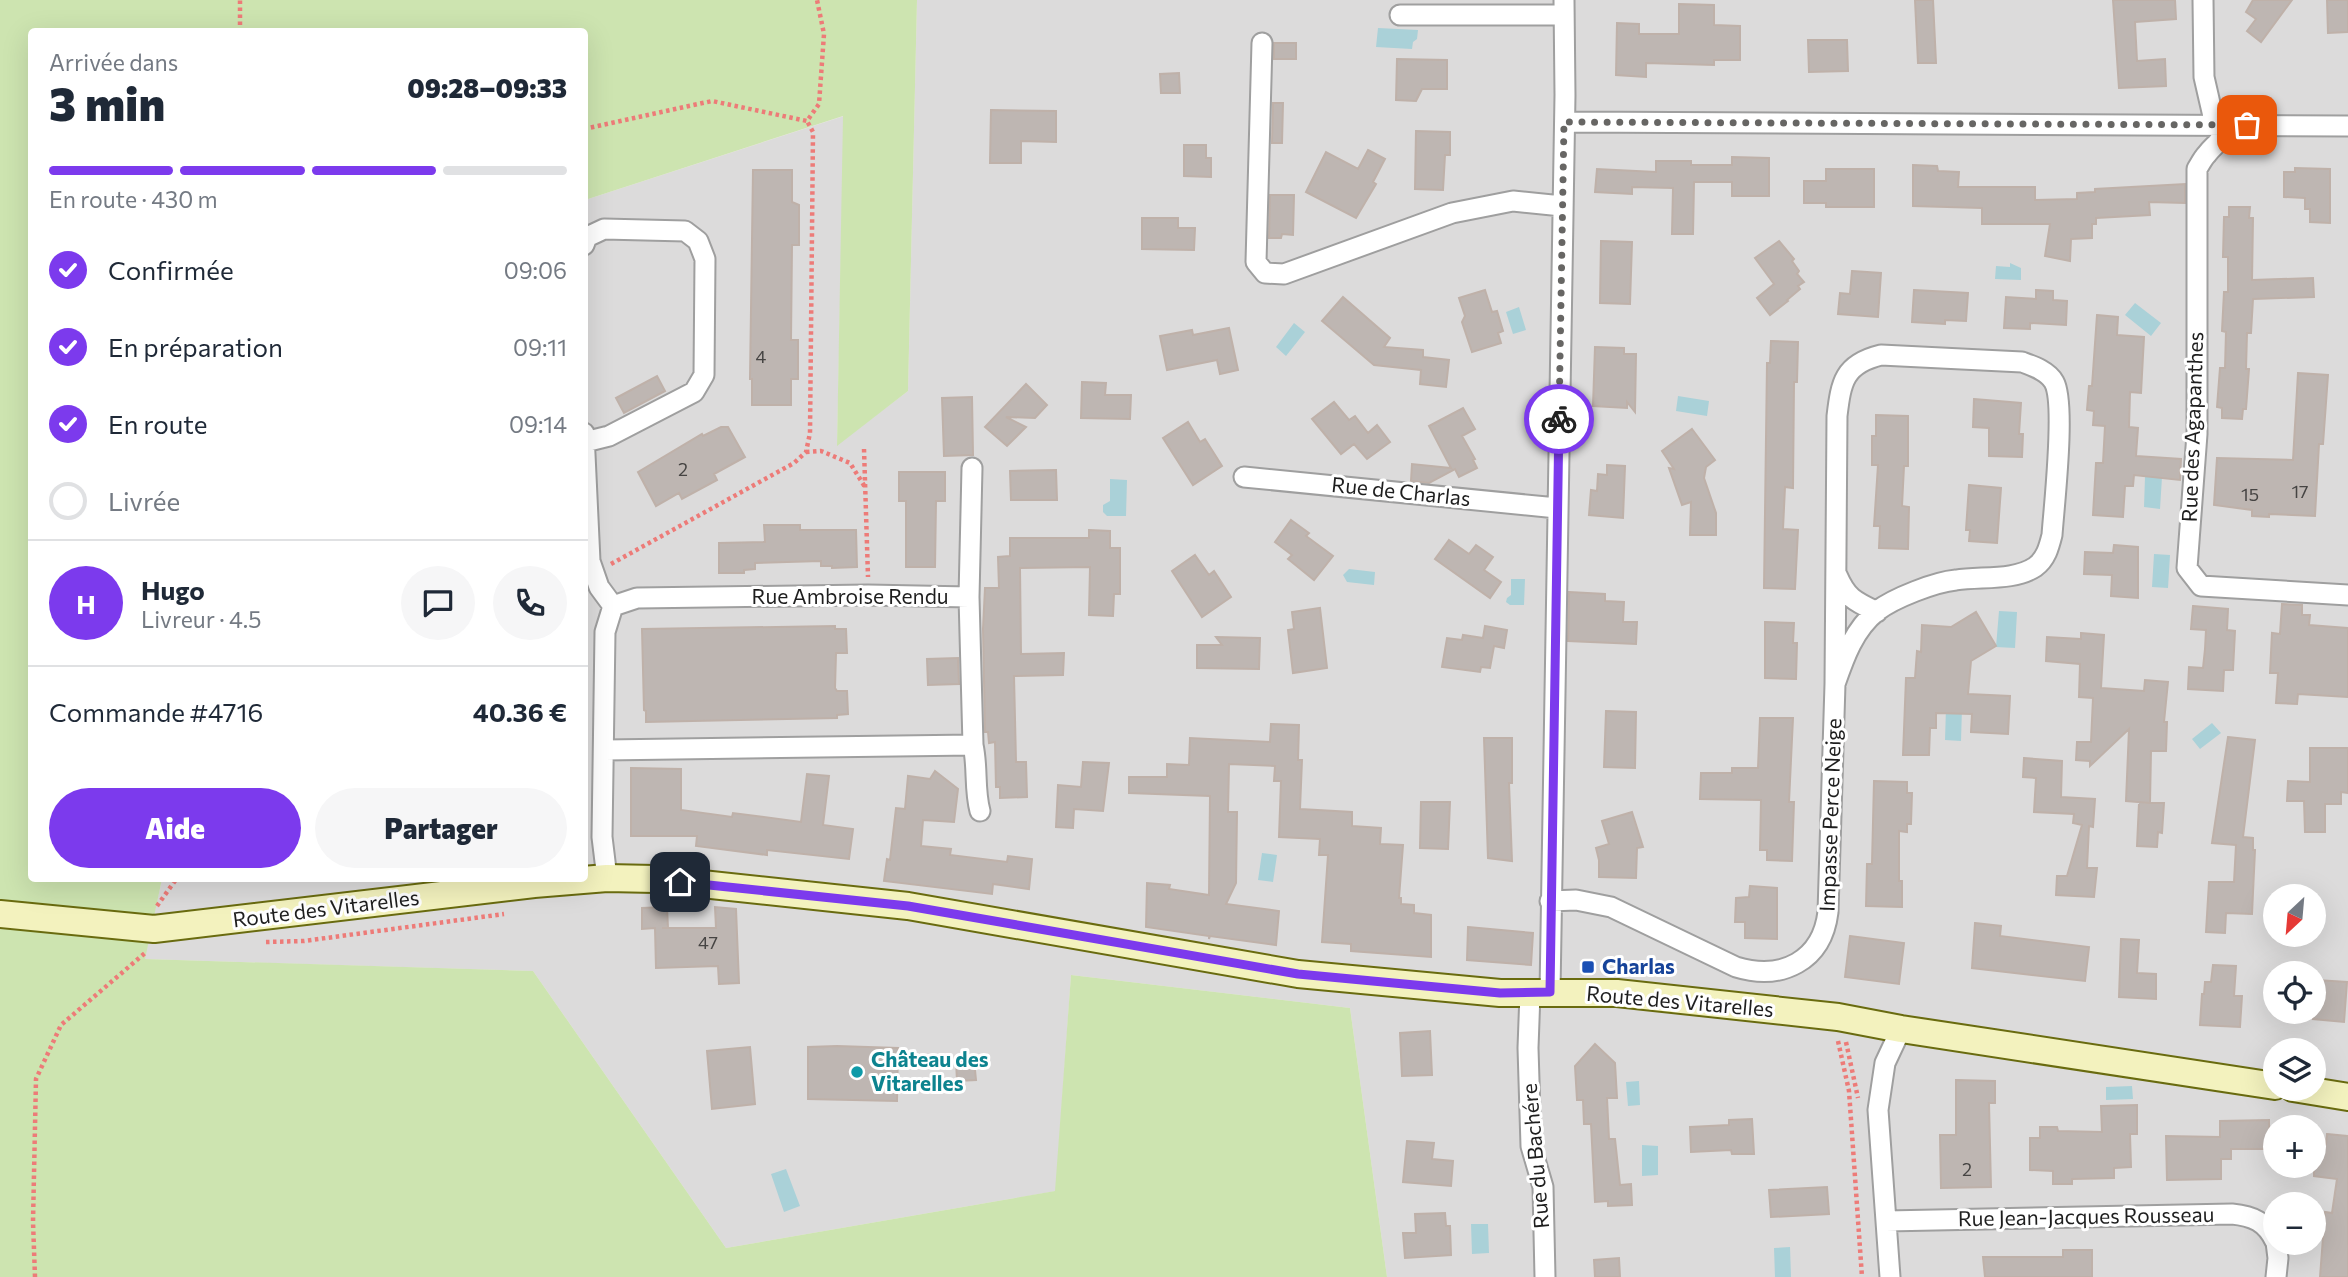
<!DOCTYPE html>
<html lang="fr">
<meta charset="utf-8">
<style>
:root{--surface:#fff;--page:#f6f6f7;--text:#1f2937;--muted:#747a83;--line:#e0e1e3;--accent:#7c3aed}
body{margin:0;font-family:Commissioner,sans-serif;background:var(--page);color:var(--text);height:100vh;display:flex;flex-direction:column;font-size:26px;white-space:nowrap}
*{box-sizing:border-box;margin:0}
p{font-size:23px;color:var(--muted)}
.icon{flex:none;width:38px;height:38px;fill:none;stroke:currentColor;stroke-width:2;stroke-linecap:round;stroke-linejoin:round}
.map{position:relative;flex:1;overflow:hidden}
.panel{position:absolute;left:28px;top:28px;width:560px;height:854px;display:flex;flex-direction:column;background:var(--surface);border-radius:7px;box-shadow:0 7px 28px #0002}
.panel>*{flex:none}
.needle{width:46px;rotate:206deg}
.tools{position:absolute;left:2263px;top:884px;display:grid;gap:14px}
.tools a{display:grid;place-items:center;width:63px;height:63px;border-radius:50%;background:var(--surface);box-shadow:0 7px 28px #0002;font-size:35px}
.pin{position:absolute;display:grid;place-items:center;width:60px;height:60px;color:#fff;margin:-30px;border-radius:14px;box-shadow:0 4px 10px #0006}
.courier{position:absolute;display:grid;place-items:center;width:70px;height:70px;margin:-35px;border:5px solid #7c3aed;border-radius:50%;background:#fff;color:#222;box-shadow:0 2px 9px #0007}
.overview em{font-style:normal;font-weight:800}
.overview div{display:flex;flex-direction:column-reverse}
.overview{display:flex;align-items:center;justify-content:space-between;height:119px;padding:0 21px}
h1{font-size:46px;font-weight:800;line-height:52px}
.bar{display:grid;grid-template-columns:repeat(4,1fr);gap:10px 7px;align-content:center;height:84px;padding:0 21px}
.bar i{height:9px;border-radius:5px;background:var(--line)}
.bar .on{background:var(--accent)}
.bar p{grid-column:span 4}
.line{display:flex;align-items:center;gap:18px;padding:0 21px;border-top:2px solid var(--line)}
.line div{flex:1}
.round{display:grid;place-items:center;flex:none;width:74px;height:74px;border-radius:37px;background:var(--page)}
ol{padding:0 21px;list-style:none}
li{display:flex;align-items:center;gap:21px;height:77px}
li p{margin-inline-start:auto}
li .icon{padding:7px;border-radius:50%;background:var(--accent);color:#fff;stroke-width:4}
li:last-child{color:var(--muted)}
li i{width:38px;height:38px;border:4px solid var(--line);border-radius:50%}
.primary-button{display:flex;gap:14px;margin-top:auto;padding:14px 21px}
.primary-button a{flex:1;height:80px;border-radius:42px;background:var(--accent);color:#fff;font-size:28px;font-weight:800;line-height:80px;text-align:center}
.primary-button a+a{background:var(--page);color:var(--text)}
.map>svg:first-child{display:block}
.residential{fill:#dcdbdb;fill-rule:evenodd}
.grass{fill:#cde4b0}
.water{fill:#aad1d8}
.building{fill:#beb6b2;stroke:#bfb1a9;stroke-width:2}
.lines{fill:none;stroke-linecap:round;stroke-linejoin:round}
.minor-casing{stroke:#9f9f9f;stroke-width:23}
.secondary-casing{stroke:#696b0f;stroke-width:30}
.path{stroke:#ed7b78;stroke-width:4.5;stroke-dasharray:3.5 3.5;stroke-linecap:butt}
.minor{stroke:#fff;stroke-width:19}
.secondary{stroke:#f3f2be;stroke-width:26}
.done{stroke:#676664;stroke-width:7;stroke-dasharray:0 12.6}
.route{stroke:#7c3aed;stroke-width:9}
.transit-dot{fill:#1a4fb4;stroke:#fff;stroke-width:2.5}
.culture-dot{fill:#0f9aa8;stroke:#fff;stroke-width:2.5}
.labels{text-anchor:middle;stroke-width:6;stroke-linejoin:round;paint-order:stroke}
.number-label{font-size:18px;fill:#464443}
.street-label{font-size:21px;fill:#1e1e1e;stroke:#fff}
.transit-label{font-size:21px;font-weight:bold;fill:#164399;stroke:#fff;text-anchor:start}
.culture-label{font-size:21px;font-weight:bold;fill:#0d838f;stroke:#fff;text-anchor:start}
</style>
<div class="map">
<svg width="2348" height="1277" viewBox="0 0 2348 1277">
<rect width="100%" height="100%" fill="#eeebe5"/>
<path class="residential" d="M917,0H2348V1277H1387L1350,1008L1071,975L1056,1191L726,1248L533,971L144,959L162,879L584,878L585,200L844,116L837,445L908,391ZM2275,896H2314V934H2275ZM2275,973H2314V1012H2275ZM2275,1050H2314V1088H2275ZM2275,1127H2314V1166H2275ZM2275,1204H2314V1242H2275Z"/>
<path class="grass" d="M0,0H917L908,391L837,446L843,116L585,200L584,32H32V878L162,879L145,959L533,971L726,1248L1055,1191L1071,975L1350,1008L1387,1277H0Z"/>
<path class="water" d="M1378,28L1418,30L1417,39L1413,42L1412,49L1376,47Z
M2010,263L2021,268V280L1995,279L1996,266L2010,267Z
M2135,303L2161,323L2151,336L2125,315Z
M1519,307L1526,330L1513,334L1506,312Z
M1294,323L1305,332L1286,356L1276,347Z
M1678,396L1709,401L1707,416L1676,411Z
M2145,477H2162L2160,509L2144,507Z
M1110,479L1127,480L1126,516H1107L1103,512V505L1110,501Z
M2154,554L2170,555L2168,588L2152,587Z
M1349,569L1375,572L1374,585L1347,582L1343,575Z
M1511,579H1525L1524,605H1510L1506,602L1507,598L1511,595Z
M1999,611L2017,612L2015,648L1996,647Z
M1946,708H1962L1961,741L1945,740Z
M2212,723L2221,733L2200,749L2192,739Z
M1262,853L1277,855L1273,882L1258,880Z
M1639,1081L1640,1105L1628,1106L1626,1082Z
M2132,1086L2133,1099L2106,1100V1087Z
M1642,1145L1658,1146V1175L1642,1176Z
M786,1169L800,1206L784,1212L771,1174Z
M1471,1224H1488L1489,1253L1472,1254Z
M1790,1247L1791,1277H1775L1774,1248Z"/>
<path class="building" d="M1915,0H1933L1936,63H1918Z
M2113,0H2175L2176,19L2135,22L2137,61L2165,59L2166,86L2119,88Z
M2253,0H2292L2261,42L2247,31L2256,19L2246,12Z
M2327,0H2348V32L2328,33Z
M1679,4L1714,5V25L1740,26V60H1714V65L1646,63V77L1616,75L1617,23L1639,24V34H1679Z
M1808,40H1847L1848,71L1809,72Z
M1274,43H1296V59H1274Z
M1397,59L1447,60V89H1422L1416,101L1396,100Z
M1179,73L1180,93H1161L1160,74Z
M1273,103H1283L1282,143H1272Z
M991,110L1056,111V142L1021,141V163H990Z
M1416,131L1450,132V155H1445L1443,190L1415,189Z
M1184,145H1206V158H1211V177L1184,176Z
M1368,150L1385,159L1373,182L1376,184L1356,218L1306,192L1326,152L1358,169Z
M1732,157L1769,158V196H1732V182H1694L1693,234H1672L1673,188L1632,187V194L1595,192L1597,169L1656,172V161H1691V165H1732Z
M1913,165L1937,166L1938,171L1959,172L1958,187H2035V200L2077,199V193L2095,192V189L2185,184V203L2149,202L2150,215L2096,218V224H2092V238L2071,239L2070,261L2045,256L2050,224H1982V208L1913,206Z
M2295,168L2330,169V223L2310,222V209H2305V198L2284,197V172H2295Z
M1826,169H1874V207H1826V203H1804V181H1826Z
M753,170H792V202L799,205V245H792L791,340H798V379H791V405H752V379H750Z
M1270,195H1294L1293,235L1282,234L1281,238H1269Z
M2229,207H2250L2249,218H2253L2252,280L2313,278L2314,297L2253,299L2251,333H2247L2246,369H2249L2246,409H2243L2242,419L2222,418V408L2217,407L2220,368H2225L2226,332L2222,331L2224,292H2228V257H2223L2224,217H2229Z
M1142,218H1178V228H1195L1194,250L1142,249Z
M1601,241L1632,242L1630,304L1600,303Z
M1779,241L1794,259L1792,261L1799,271L1797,274L1804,282L1798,286L1800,289L1787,300L1788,301L1770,315L1757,298L1774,284L1755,258Z
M1852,271L1881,273L1878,317L1838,314L1840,293L1850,294Z
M1485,290L1492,312L1497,311L1503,331L1498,333L1501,343L1472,352L1462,322L1465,316L1459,298Z
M1914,290L1968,293L1966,321L1945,320V324L1912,322Z
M2036,290L2053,291V300L2067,301L2066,325L2030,323V329L2004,328L2006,297L2036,299Z
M1343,297L1390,338L1384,347L1423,350V357L1449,360L1446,387L1420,384L1421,370L1374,365L1322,321Z
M2097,315L2118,317L2117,335L2144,337L2141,393L2130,392L2129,427L2138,428L2136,456L2181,459L2180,480L2134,475L2133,486H2125L2123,517L2093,515L2096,463H2103L2105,426L2093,425L2094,411L2087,410L2089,386H2092Z
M1229,328L1238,370L1220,374L1217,360L1167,370L1160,336L1192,330L1193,335Z
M1771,341L1798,342L1797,382H1794L1793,488L1785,487L1783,529L1798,530L1795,589L1764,588L1767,363H1770Z
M1595,347L1624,348V354H1636L1635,412L1627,402V408L1593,406Z
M2298,373L2328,375L2323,444H2319L2315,516L2269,514V517L2252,516V510L2214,505L2217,458L2293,460Z
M657,376L665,391L624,413L616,398Z
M1082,382L1106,383L1105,395H1131L1130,419L1081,418Z
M1026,384L1047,405L1035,418L1006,417L1026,427L1007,446L985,427Z
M972,397L973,455L944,456L942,398Z
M1974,399L2021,403L2019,434H2023L2022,457L1989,456V428L1973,427Z
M1334,402L1349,420L1355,416L1368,433L1377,425L1390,442L1367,459L1354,444L1341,454L1312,419Z
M1463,408L1475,429L1462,436L1475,459L1473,460L1477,468L1459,477L1455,469L1429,483L1411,481L1412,464L1451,468L1429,426Z
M1876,415L1908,416V466H1904L1902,506L1909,507L1908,549L1879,548L1880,526H1874L1878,465H1872V436H1876Z
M1188,422L1200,442L1205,439L1222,466L1193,485L1163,438Z
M721,427H728L745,457L714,474L717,480L682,499L679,493L656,506L638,472L702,434L703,436Z
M1692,429L1715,460L1706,467L1704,478L1716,513V535H1690L1691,502L1682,505L1669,468L1674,469L1662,451Z
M1607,465L1625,466L1623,518L1589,515L1591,490L1597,491L1598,474L1607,475Z
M1056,470L1057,500H1011L1010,471Z
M899,472H945V501H936L935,567H906V501H899Z
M1969,485L2001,488L1997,543L1969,541L1970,530H1966Z
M1291,520L1309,533L1306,536L1333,556L1314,580L1288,559L1292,555L1275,542Z
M764,525H800V530H856L857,567L832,568V566H821V561L755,563V569L744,570V573H719V543L765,542Z
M1089,530L1110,531V548H1120V594H1114L1113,616L1089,615L1090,567L1020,568L1021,654L1064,653L1063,675L1014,676L1016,762H1026L1027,797L1000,798V787H996L995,742L989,743L988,732H985L983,629L985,588H999L998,557L1010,556V538H1089Z
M1449,540L1469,554L1476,545L1493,557L1484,570L1501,582L1490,598L1435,559Z
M2114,545L2138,547V598L2111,596L2112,575L2084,574L2085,552L2113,553Z
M1195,555L1209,575L1214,571L1231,597L1202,617L1172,571Z
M1569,592L1605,594V601L1624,602L1623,622H1637L1636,644L1568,641Z
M2282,604L2302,605V615H2310L2309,625L2348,628V697L2298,694L2297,704L2276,703L2278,673H2270L2272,633L2280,634Z
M2193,606L2228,609L2227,630L2235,631L2233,670H2224L2223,691L2188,689L2189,667L2203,668L2205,649L2206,630L2191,629Z
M1320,608L1327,668L1293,673L1288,630L1294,629L1292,612Z
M1976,612L1996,646L1971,661L1968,694L2010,696L2008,734L1971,732L1972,714L1936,713V728H1930L1929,755H1903L1906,678H1915L1917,651L1921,652L1922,625L1951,627Z
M1765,622L1794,623L1793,643H1797L1796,679L1765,678Z
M835,626V629H846L847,653H836L835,688L837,691H847L848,714L837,715V718L646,722V711L644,710L642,629Z
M1485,626L1507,630L1504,648L1494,646L1490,668L1481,667L1480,672L1442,667L1447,638L1462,640L1463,635L1483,638Z
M2081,633L2104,635L2101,688L2144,691L2145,680L2168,682L2164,722H2167L2166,751H2151L2150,803L2126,801L2129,729L2090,766V761L2076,760L2077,742H2091L2093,698L2079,697L2080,664L2046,661L2047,637L2081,639Z
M1216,637L1260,638L1259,669L1197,668V645H1222Z
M958,658L959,684L928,685L927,659Z
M1606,711L1636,712L1635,768L1604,767Z
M1760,718H1793L1789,802H1794L1792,861L1767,860V850H1760L1761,800L1700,799L1701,773H1732V768H1758Z
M1271,724L1299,725L1298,760H1302L1300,809L1352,812V826L1381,828L1380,844L1403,845L1399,898H1401V904L1414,905V913L1431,915V957L1351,951V944L1322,942L1328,855H1319L1320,839L1279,837L1281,781H1274L1275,766L1229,764L1228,812H1237L1236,883L1226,904L1279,911L1276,945L1210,936L1209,939V936L1146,927L1147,883L1170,885L1169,889L1209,895L1210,796L1129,793V777H1167V764L1189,765L1190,738L1270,742Z
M2228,737L2255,740L2243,837L2253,838V850H2255L2252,914L2226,913L2225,933L2206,932L2209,882H2234L2236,845L2212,843Z
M1484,738H1512V783H1509L1512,861L1488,858Z
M2310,748H2348V793L2341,792V804H2325V832H2305L2304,801H2287L2288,781L2310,782Z
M2024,758L2062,761L2061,797L2095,799L2093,827L2089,826L2087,868H2097L2094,897L2056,895L2057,876H2067L2082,825L2073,823L2074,814L2034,812L2036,778L2023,777Z
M1083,762L1109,763L1103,811L1074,809L1073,828L1056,827L1058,785L1081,787Z
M631,768L681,769V810L732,817L733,813L801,822L807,774L829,776L823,825L853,829L849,859L767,850V855L696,846L697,836H631Z
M935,771L958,789L954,822L923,820L921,846L951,849L950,855L1007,862L1008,856L1032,859L1029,889L993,884L992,894L884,881L887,859L890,860L896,808L905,809L908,776L930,779Z
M1874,781L1907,782V793H1912L1911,824H1907V832L1899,831V881H1902V907L1866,906L1867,864H1872Z
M1421,802H1450L1448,849L1420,848Z
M2139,803H2164L2162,833L2158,832L2157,847L2137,846Z
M1632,812L1643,847L1637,848L1636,878L1599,877V860L1596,848L1609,844L1602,821Z
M1750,886L1777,888V939L1745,938V922H1735L1736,898L1749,897Z
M667,907L668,928H662H716L715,907L736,909L739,983L719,984L718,966L656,968L655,928L642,929V908Z
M1975,923L2001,926L2000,936L2089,947L2085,981L1972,968Z
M1468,927L1533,933L1531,965L1467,960Z
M1850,936L1904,943L1899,984L1845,977Z
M2121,939L2139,940L2137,973L2156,974V999L2119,997Z
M2213,965L2236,966L2234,996H2242L2240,1027L2200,1025L2202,994H2204L2205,982H2211Z
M2316,980L2347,982L2344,1022L2313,1019Z
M1430,1031L1432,1075L1402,1076L1400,1033Z
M1595,1044L1615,1063L1617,1098H1607L1609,1139H1615L1620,1185L1631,1184L1632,1205L1608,1206V1201L1595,1202L1591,1124H1584L1583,1100H1577L1575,1066Z
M837,1046L898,1048L897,1101L808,1099V1047Z
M750,1047L755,1104L712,1109L707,1051Z
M974,1060L976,1080L957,1081L956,1061Z
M1956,1080L1995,1081V1103H1989L1991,1187L1941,1188L1940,1135H1956Z
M2137,1105V1134H2130L2131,1167L2114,1168V1178L2072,1179V1184H2053V1171L2030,1170V1138H2040V1127H2057L2058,1131L2102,1132L2101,1106Z
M1752,1119L1754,1154H1732L1731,1150L1691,1152L1690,1127L1729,1125V1120Z
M2269,1120V1149H2231V1159H2221V1179L2167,1180L2166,1136L2220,1137V1121Z
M2327,1134L2348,1136V1277H2320L2325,1212L2332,1213L2337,1179L2314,1176V1142L2326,1144Z
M1407,1141L1434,1143L1432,1159L1453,1161L1451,1186L1403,1182Z
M1827,1187L1829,1214L1771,1217L1769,1190Z
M1445,1213L1446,1226H1450L1451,1255L1405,1258L1403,1233H1416L1415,1214Z
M2063,1250H2092V1277H1985L1983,1257H2063Z
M1619,1258L1620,1277H1595L1594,1260Z"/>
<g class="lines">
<defs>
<path id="minor" d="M2203,0L2204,77L2215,125
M1400,15H1564
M1262,43L1256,262L1265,273L1284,274L1452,213L1513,201L1562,206
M1565,122L2348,126
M2222,125C2224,142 2216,142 2207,154C2203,158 2200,164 2197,169V434L2187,568L2201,586L2348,595
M584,245L587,237L604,229L685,231L698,241L705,259L704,375L694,392L609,436L585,442
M584,433L590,561L599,587L613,606
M1244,477L1557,508
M1837,575C1847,598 1854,601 1877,612
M969,597L972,468
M973,745C978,767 974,789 980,811
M605,750L973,745L969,597L868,595L637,598L613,606L605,632L602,837L607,878
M1550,901L1576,900L1611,907L1736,967C1782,981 1822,961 1828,912L1835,684L1837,416C1841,382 1844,364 1881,355L2022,362C2033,366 2048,371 2054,382C2066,403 2054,506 2052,535C2049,547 2046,559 2035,567C2014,581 1980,576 1956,580C1935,582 1894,598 1877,611C1854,629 1844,658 1835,684
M1550,992L1565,95L1564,0
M1530,993L1528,1048L1531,1146L1543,1187L1545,1277
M1886,1221L2232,1214C2253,1216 2266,1222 2275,1241
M2276,1242L2278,1258L2276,1277
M1890,1277L1878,1110L1885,1063L1901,1029"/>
<path id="secondary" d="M0,914L154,929L534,884L607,878L655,879L908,906L1298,974L1500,993H1617L1838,1017L1901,1029L2275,1086
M2293,1088L2348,1097"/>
</defs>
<use href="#minor" class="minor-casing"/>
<use href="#secondary" class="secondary-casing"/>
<path class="path" d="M240,32V0
M584,129L712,101L807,121L819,104L824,34L817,0
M864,449L868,577
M806,452L821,451L850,463L865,487
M611,564L794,463L806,452L810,433L813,132L807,121
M157,906L177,878
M266,942L304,941L504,914
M1838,1041L1849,1091L1862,1277
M1846,1042L1858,1098
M35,1277L33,1222L36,1079L61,1025L145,953"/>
<use href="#minor" class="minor"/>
<use href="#secondary" class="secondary"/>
</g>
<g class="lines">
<path class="done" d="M1559,419L1564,122L2247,125"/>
<path class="route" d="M680,882L908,906L1298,974L1500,993L1550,992L1559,419"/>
</g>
<rect class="transit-dot" x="1581" y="960" width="14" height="14" rx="3.5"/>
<circle class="culture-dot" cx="857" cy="1072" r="7"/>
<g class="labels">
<g class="number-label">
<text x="761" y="363">4</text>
<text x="683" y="476">2</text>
<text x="2300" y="498">17</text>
<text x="2250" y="501">15</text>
<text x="708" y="949">47</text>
<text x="1967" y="1176">2</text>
</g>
<g class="street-label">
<text transform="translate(2193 427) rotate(-88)" y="7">Rue des Agapanthes</text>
<text transform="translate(1401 492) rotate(6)" y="7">Rue de Charlas</text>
<text x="850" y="604">Rue Ambroise Rendu</text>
<text transform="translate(1831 815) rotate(-88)" y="7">Impasse Perce Neige</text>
<text transform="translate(326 909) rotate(-7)" y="7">Route des Vitarelles</text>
<text transform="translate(1680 1002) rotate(5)" y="7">Route des Vitarelles</text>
<text transform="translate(1536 1156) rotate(-95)" y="7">Rue du Bachére</text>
<text transform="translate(2086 1217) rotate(-1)" y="7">Rue Jean-Jacques Rousseau</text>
</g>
<g class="transit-label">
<text x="1602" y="974">Charlas</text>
</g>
<g class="culture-label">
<text x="871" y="1067">Château des<tspan x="871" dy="24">Vitarelles</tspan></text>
</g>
</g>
</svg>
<div class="tools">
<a><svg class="needle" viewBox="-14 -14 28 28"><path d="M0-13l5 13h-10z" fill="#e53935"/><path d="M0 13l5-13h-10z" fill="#747a83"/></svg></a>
<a><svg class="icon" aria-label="locate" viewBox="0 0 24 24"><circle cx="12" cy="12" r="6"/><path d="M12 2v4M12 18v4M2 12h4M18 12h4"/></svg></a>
<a><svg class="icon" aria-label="layers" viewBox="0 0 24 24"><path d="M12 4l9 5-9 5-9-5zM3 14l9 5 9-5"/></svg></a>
<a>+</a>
<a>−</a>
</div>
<div class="pin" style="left:2247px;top:125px;background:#ea580c"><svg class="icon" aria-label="bag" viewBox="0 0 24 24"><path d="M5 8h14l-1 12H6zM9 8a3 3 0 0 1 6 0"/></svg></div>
<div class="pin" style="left:680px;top:882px;background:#1f2937"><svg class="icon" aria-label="home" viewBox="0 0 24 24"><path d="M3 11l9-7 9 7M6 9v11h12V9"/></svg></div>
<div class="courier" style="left:1559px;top:419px"><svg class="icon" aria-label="bike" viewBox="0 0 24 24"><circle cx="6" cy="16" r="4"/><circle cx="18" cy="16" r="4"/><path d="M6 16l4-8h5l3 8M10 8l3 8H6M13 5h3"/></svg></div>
<section class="panel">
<div class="overview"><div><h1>3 min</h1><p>Arrivée dans</p></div><em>09:28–09:33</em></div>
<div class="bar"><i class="on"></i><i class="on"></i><i class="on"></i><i></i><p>En route · 430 m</p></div>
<ol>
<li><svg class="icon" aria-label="check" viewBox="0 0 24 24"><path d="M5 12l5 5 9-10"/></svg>Confirmée<p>09:06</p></li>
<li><svg class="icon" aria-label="check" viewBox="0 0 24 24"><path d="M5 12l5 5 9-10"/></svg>En préparation<p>09:11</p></li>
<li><svg class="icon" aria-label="check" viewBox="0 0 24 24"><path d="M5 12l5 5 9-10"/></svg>En route<p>09:14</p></li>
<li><i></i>Livrée</li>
</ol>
<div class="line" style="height:126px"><b class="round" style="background:var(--accent);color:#fff">H</b><div><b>Hugo</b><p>Livreur · 4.5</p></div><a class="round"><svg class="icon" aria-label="chat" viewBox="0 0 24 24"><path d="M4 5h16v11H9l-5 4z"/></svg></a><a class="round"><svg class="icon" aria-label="phone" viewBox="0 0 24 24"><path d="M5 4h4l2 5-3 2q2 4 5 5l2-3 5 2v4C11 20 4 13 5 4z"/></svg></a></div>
<div class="line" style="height:91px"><div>Commande #4716</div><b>40.36 €</b></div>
<div class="primary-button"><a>Aide</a><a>Partager</a></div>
</section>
</div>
